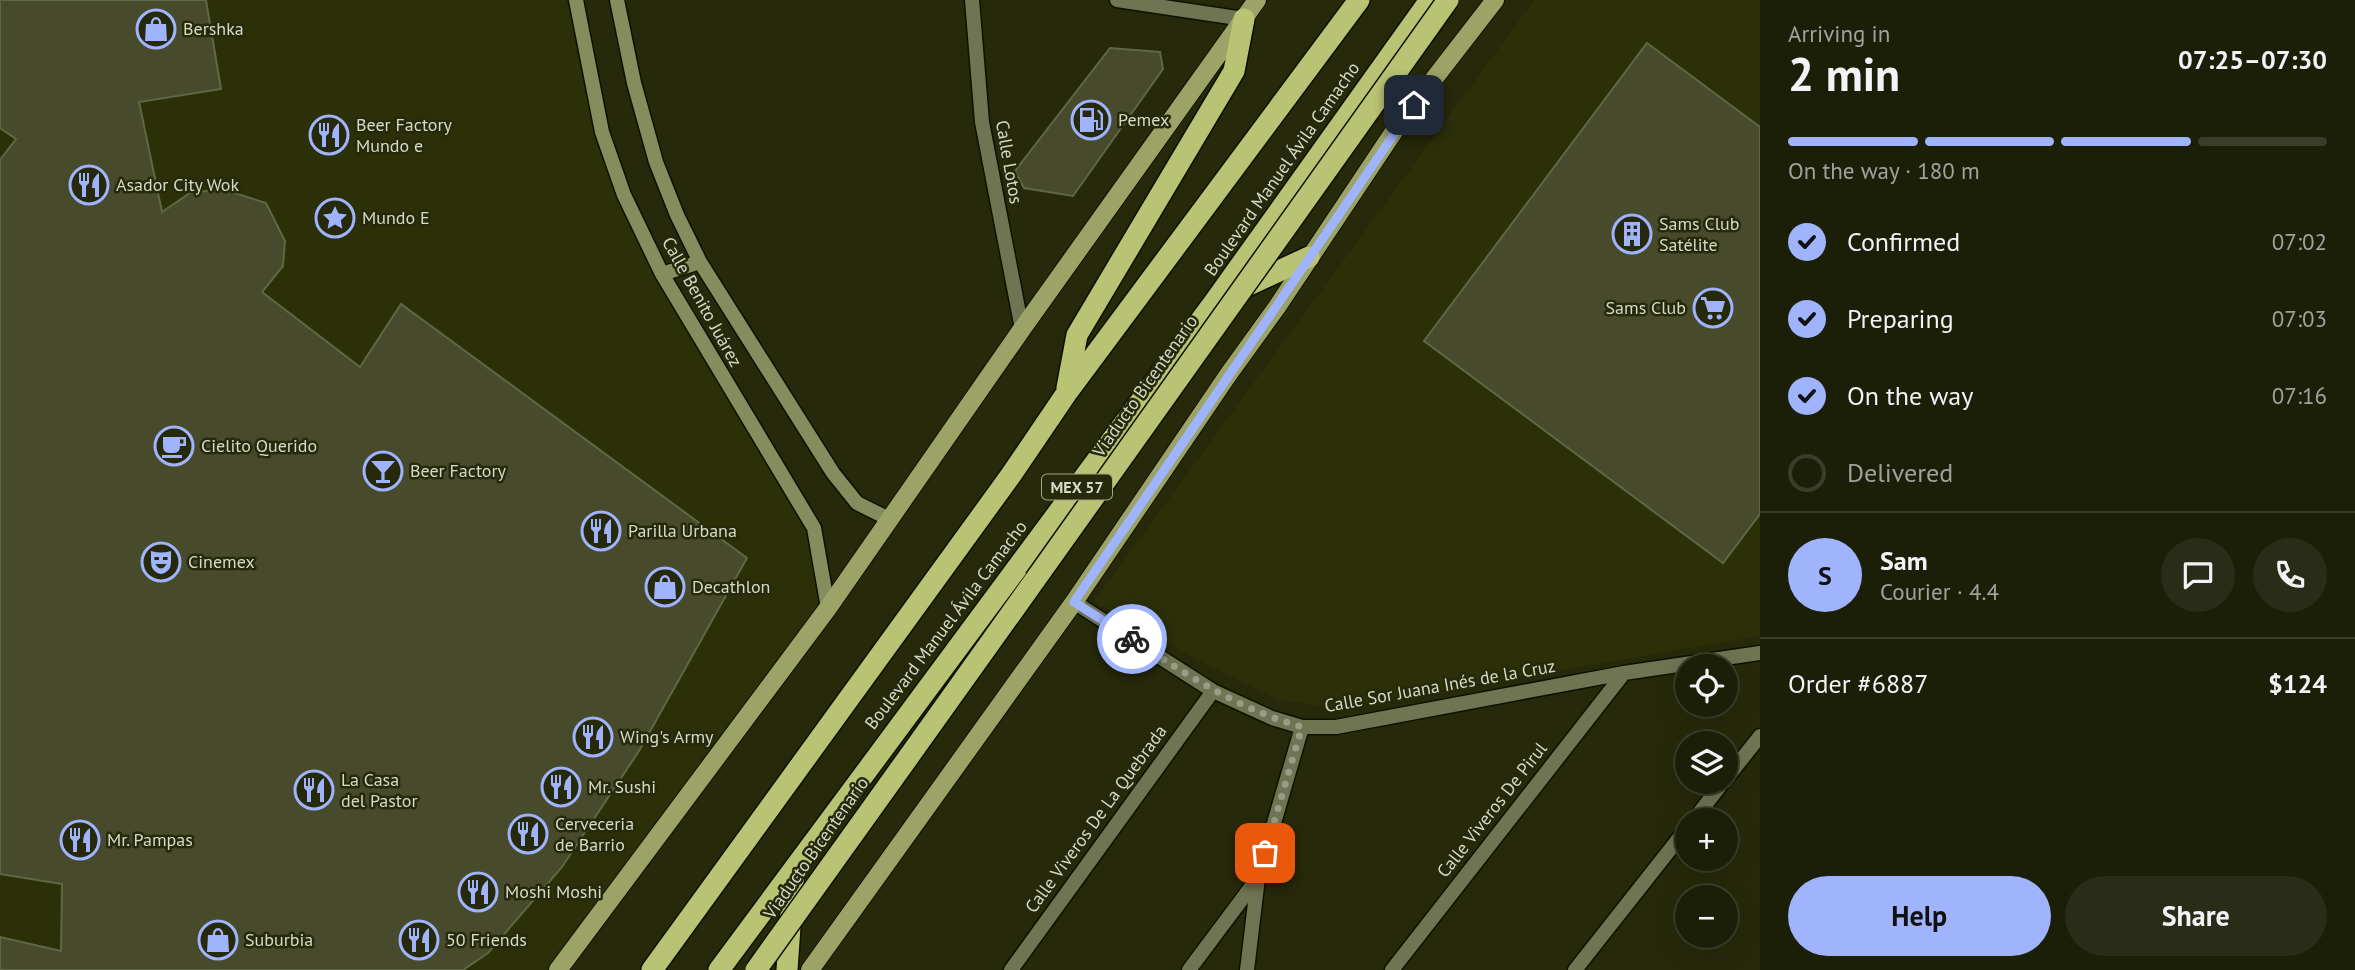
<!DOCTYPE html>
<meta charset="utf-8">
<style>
:root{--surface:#1c1f08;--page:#292c16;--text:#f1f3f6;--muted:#a0a29c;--line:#3a3d29;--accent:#a0b3fd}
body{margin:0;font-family:"PT Sans",sans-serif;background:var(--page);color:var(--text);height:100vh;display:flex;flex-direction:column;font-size:26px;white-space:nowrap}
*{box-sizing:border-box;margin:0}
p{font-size:23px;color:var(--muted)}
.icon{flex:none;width:38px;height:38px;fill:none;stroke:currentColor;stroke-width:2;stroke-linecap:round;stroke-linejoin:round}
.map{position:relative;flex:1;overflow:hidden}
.side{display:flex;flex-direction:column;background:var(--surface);width:595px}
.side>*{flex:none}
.fabs{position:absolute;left:1675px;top:654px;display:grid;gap:14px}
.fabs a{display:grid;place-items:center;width:63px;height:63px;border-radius:50%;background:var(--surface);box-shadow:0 7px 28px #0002,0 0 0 2px var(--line);font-size:35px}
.pin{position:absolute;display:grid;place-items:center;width:60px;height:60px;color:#fff;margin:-30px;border-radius:14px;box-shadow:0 4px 10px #0006}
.courier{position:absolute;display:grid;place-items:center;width:70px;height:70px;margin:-35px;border:5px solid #a0b3fd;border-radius:50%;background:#fff;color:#222;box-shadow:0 2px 9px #0007}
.overview em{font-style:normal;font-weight:700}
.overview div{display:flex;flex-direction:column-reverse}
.overview{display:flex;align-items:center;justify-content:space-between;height:119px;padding:0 28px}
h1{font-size:46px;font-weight:700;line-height:52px}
.bar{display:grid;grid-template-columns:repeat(4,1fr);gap:10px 7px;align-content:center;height:84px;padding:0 28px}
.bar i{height:9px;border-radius:5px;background:var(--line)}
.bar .on{background:var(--accent)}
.bar p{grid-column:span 4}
.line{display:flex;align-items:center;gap:18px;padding:0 28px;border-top:2px solid var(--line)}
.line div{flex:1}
.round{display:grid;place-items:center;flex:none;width:74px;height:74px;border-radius:37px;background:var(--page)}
ol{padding:0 28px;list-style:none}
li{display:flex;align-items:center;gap:21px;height:77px}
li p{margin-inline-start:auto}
li .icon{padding:7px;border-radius:50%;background:var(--accent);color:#111;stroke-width:4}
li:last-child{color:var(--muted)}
li i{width:38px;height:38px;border:4px solid var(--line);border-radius:50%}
.primary-button{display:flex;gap:14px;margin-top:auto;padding:14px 28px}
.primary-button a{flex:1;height:80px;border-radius:42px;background:var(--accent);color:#111;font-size:28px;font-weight:700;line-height:80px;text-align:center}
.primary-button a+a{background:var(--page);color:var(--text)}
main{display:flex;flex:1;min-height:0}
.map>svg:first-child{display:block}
.built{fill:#2c3008}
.building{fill:#474b2c;stroke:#616645;stroke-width:2}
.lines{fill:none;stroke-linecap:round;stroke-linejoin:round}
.street-casing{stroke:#0f1100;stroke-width:17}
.secondary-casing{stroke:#0f1100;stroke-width:17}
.primary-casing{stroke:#0f1100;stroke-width:20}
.highway-casing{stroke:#0f1100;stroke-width:24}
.street{stroke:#6f7453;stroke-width:14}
.secondary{stroke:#858c5d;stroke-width:14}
.primary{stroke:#9ba366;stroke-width:18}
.highway{stroke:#b8c373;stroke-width:21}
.highway-bridge-casing{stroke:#0f1100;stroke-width:24;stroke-linecap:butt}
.highway-bridge{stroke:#b8c373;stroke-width:21}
.done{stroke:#999c86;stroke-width:7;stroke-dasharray:0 12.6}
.route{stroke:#a0b3fd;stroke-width:9}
.labels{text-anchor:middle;stroke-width:5;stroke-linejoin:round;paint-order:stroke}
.shield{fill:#26290a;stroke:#a2a58f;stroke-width:2}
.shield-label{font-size:16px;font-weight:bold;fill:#d7dac8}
.poi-label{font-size:18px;fill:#d7dac8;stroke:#26290a;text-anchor:start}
.street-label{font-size:18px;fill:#d7dac8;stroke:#26290a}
</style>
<main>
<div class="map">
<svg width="1760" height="970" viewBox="0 0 1760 970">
<rect width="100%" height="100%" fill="#26290a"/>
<path class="built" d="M0,0H576L624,195L814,528L828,608L558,970H0Z
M1534,0H1760V636L1337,708L1278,700L1203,663L1094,601Z"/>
<path class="building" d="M0,0H206L221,89L139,102L162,212L190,193L222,189L266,203L285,241L283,266L262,292L360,367L401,304L747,558L639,751L562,867L488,953L463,970H0V937L61,951L62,884L0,874V160L16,139L0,128Z
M1647,43L1760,127V514L1723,563L1424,341Z
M1110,48L1160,52L1163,69L1073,196L1024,188L1015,171Z"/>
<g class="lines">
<defs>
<path id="street" d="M972,0L982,122L1022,329
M1117,0L1244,19
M1074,602L1213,691L1272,718L1302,727H1336L1624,673L1760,653
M1726,779L1760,736
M1693,821L1723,782
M1011,970L1213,691
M1189,970L1257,879
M1247,970L1258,878L1302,727
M1392,970L1624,673
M1575,970L1687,828"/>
<path id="secondary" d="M576,0L602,132L624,195L662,274L814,528L828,608
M617,0L634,83L656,162L677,215L700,262L833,473L857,503L889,519
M662,274L700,262"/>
<path id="primary" d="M558,970L828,608L1022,329L1257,0
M810,970L1074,602L1228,375L1277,307L1399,124L1495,0"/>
<path id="highway" d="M1236,291L1309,257
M1067,388L1077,335L1234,71L1244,19
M915,748L1035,580
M652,970L1011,475L1066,394L1359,0
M719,970L1215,301L1430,0
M787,970L794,869"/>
</defs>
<use href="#street" class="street-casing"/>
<use href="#secondary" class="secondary-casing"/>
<use href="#primary" class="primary-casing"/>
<use href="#highway" class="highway-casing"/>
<use href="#street" class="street"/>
<use href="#secondary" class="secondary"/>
<use href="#primary" class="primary"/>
<use href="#highway" class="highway"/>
<defs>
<path id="highway-bridge" d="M1035,580L1448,0
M756,970L915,748"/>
</defs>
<use href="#highway-bridge" class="highway-bridge-casing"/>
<use href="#highway-bridge" class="highway-bridge"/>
</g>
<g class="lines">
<path class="done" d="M1132,639C1189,676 1236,708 1302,727L1265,853"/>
<path class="route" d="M1132,639L1074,602L1414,105"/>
</g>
<defs>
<symbol id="shop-ring" viewBox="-11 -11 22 22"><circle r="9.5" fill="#26290a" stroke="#a0b3fd" stroke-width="1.5"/><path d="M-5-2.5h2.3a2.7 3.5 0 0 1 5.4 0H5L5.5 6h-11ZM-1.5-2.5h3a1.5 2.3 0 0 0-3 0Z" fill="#a0b3fd"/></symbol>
<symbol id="fuel-ring" viewBox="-11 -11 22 22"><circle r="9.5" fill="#26290a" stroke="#a0b3fd" stroke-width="1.5"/><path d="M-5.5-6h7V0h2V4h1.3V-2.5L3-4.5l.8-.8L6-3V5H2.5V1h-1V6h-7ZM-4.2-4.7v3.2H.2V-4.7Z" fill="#a0b3fd"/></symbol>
<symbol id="restaurant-ring" viewBox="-11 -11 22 22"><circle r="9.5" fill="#26290a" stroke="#a0b3fd" stroke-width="1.5"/><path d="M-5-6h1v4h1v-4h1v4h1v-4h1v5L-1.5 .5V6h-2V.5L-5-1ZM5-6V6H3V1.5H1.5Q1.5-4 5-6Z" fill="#a0b3fd"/></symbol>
<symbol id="sight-ring" viewBox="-11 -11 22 22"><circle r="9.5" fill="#26290a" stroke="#a0b3fd" stroke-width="1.5"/><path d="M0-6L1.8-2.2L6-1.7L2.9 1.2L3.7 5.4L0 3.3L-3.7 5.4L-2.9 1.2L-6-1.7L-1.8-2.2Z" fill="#a0b3fd"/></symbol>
<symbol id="building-ring" viewBox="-11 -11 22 22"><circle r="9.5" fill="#26290a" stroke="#a0b3fd" stroke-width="1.5"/><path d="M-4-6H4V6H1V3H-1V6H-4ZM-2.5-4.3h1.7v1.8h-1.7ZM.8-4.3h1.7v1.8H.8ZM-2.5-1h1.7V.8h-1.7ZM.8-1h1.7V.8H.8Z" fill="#a0b3fd"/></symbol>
<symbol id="supermarket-ring" viewBox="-11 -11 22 22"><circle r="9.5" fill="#26290a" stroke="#a0b3fd" stroke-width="1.5"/><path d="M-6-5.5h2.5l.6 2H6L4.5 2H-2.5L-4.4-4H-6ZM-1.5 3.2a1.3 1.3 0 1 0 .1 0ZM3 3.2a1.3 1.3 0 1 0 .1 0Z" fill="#a0b3fd"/></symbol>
<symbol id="cafe-ring" viewBox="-11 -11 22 22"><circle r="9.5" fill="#26290a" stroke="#a0b3fd" stroke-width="1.5"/><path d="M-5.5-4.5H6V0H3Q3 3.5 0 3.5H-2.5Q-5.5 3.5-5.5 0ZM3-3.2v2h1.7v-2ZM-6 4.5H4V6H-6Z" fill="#a0b3fd"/></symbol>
<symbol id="bar-ring" viewBox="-11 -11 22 22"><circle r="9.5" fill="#26290a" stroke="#a0b3fd" stroke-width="1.5"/><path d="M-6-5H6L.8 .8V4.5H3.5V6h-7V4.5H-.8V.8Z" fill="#a0b3fd"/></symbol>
<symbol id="theatre-ring" viewBox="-11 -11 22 22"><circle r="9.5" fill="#26290a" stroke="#a0b3fd" stroke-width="1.5"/><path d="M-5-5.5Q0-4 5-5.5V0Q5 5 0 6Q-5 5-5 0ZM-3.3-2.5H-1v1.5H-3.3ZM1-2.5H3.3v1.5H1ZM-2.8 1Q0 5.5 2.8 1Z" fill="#a0b3fd"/></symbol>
</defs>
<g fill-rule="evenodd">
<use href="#shop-ring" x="134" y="7" width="44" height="44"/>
<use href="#fuel-ring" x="1069" y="98" width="44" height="44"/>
<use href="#restaurant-ring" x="307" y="113" width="44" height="44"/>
<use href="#restaurant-ring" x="67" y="163" width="44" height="44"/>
<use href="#sight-ring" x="313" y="196" width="44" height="44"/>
<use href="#building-ring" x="1610" y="212" width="44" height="44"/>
<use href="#supermarket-ring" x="1691" y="286" width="44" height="44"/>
<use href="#cafe-ring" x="152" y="424" width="44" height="44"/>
<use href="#bar-ring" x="361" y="449" width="44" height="44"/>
<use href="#restaurant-ring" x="579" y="509" width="44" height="44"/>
<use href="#theatre-ring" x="139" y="540" width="44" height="44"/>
<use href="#shop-ring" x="643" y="565" width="44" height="44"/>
<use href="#restaurant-ring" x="571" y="715" width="44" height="44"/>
<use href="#restaurant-ring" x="539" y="765" width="44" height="44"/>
<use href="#restaurant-ring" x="292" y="768" width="44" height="44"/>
<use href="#restaurant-ring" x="506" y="812" width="44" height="44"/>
<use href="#restaurant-ring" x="58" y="818" width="44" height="44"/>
<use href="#restaurant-ring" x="456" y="870" width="44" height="44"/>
<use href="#shop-ring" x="196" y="918" width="44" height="44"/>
<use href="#restaurant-ring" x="397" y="918" width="44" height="44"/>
</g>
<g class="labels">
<rect class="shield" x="1042" y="474.5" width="70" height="25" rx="5"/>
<g class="shield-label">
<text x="1077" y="493">MEX 57</text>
</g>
<g class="poi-label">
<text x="183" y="35">Bershka</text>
<text x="1118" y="126">Pemex</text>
<text x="356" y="131">Beer Factory<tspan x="356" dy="21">Mundo e</tspan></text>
<text x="116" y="191">Asador City Wok</text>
<text x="362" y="224">Mundo E</text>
<text x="1659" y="230">Sams Club<tspan x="1659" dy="21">Satélite</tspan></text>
<text x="1686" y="314" text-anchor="end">Sams Club</text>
<text x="201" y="452">Cielito Querido</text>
<text x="410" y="477">Beer Factory</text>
<text x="628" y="537">Parilla Urbana</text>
<text x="188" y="568">Cinemex</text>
<text x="692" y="593">Decathlon</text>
<text x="620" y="743">Wing's Army</text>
<text x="341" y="786">La Casa<tspan x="341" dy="21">del Pastor</tspan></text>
<text x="588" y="793">Mr. Sushi</text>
<text x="555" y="830">Cerveceria<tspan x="555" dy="21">de Barrio</tspan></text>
<text x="107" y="846">Mr. Pampas</text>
<text x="505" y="898">Moshi Moshi</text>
<text x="245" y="946">Suburbia</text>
<text x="446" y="946">50 Friends</text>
</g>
<g class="street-label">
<text transform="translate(1009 162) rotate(80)" y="6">Calle Lotos</text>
<text transform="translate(1282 169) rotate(-55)" y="6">Boulevard Manuel Ávila Camacho</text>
<text transform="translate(702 302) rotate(61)" y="6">Calle Benito Juárez</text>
<text transform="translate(1145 386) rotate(-55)" y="6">Viaducto Bicentenario</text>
<text transform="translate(946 625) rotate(-53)" y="6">Boulevard Manuel Ávila Camacho</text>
<text transform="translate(1440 686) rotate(-10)" y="6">Calle Sor Juana Inés de la Cruz</text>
<text transform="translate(1492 810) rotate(-52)" y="6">Calle Viveros De Pirul</text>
<text transform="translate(1096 819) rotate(-54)" y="6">Calle Viveros De La Quebrada</text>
<text transform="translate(816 848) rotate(-55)" y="6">Viaducto Bicentenario</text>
</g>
</g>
</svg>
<div class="fabs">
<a><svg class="icon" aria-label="locate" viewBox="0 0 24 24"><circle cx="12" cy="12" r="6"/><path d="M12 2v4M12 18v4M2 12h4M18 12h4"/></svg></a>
<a><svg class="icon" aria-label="layers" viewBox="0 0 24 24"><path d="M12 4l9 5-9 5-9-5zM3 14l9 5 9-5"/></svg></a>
<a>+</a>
<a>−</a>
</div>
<div class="pin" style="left:1265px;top:853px;background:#ea580c"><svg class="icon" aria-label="bag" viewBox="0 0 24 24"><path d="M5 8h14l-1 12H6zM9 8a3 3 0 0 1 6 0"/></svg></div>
<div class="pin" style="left:1414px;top:105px;background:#1f2937"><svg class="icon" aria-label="home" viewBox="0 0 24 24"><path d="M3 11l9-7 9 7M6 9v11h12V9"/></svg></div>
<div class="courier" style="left:1132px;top:639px"><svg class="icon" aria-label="bike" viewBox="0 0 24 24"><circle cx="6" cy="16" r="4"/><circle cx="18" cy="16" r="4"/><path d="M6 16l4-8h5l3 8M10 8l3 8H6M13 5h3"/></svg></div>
</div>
<section class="side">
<div class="overview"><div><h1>2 min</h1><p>Arriving in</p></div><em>07:25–07:30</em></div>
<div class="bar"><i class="on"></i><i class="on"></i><i class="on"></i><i></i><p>On the way · 180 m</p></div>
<ol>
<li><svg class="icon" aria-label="check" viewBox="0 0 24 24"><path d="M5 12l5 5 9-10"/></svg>Confirmed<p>07:02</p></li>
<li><svg class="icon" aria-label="check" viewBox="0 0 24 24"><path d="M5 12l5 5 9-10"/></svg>Preparing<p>07:03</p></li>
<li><svg class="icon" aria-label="check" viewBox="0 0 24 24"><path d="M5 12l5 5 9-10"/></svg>On the way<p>07:16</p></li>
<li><i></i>Delivered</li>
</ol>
<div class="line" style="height:126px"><b class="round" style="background:var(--accent);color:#111">S</b><div><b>Sam</b><p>Courier · 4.4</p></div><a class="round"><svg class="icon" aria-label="chat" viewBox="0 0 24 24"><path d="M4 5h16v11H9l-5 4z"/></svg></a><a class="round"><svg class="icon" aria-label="phone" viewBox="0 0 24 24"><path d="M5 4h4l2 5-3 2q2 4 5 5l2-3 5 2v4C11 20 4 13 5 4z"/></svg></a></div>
<div class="line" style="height:91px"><div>Order #6887</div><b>$124</b></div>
<div class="primary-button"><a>Help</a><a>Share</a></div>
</section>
</main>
